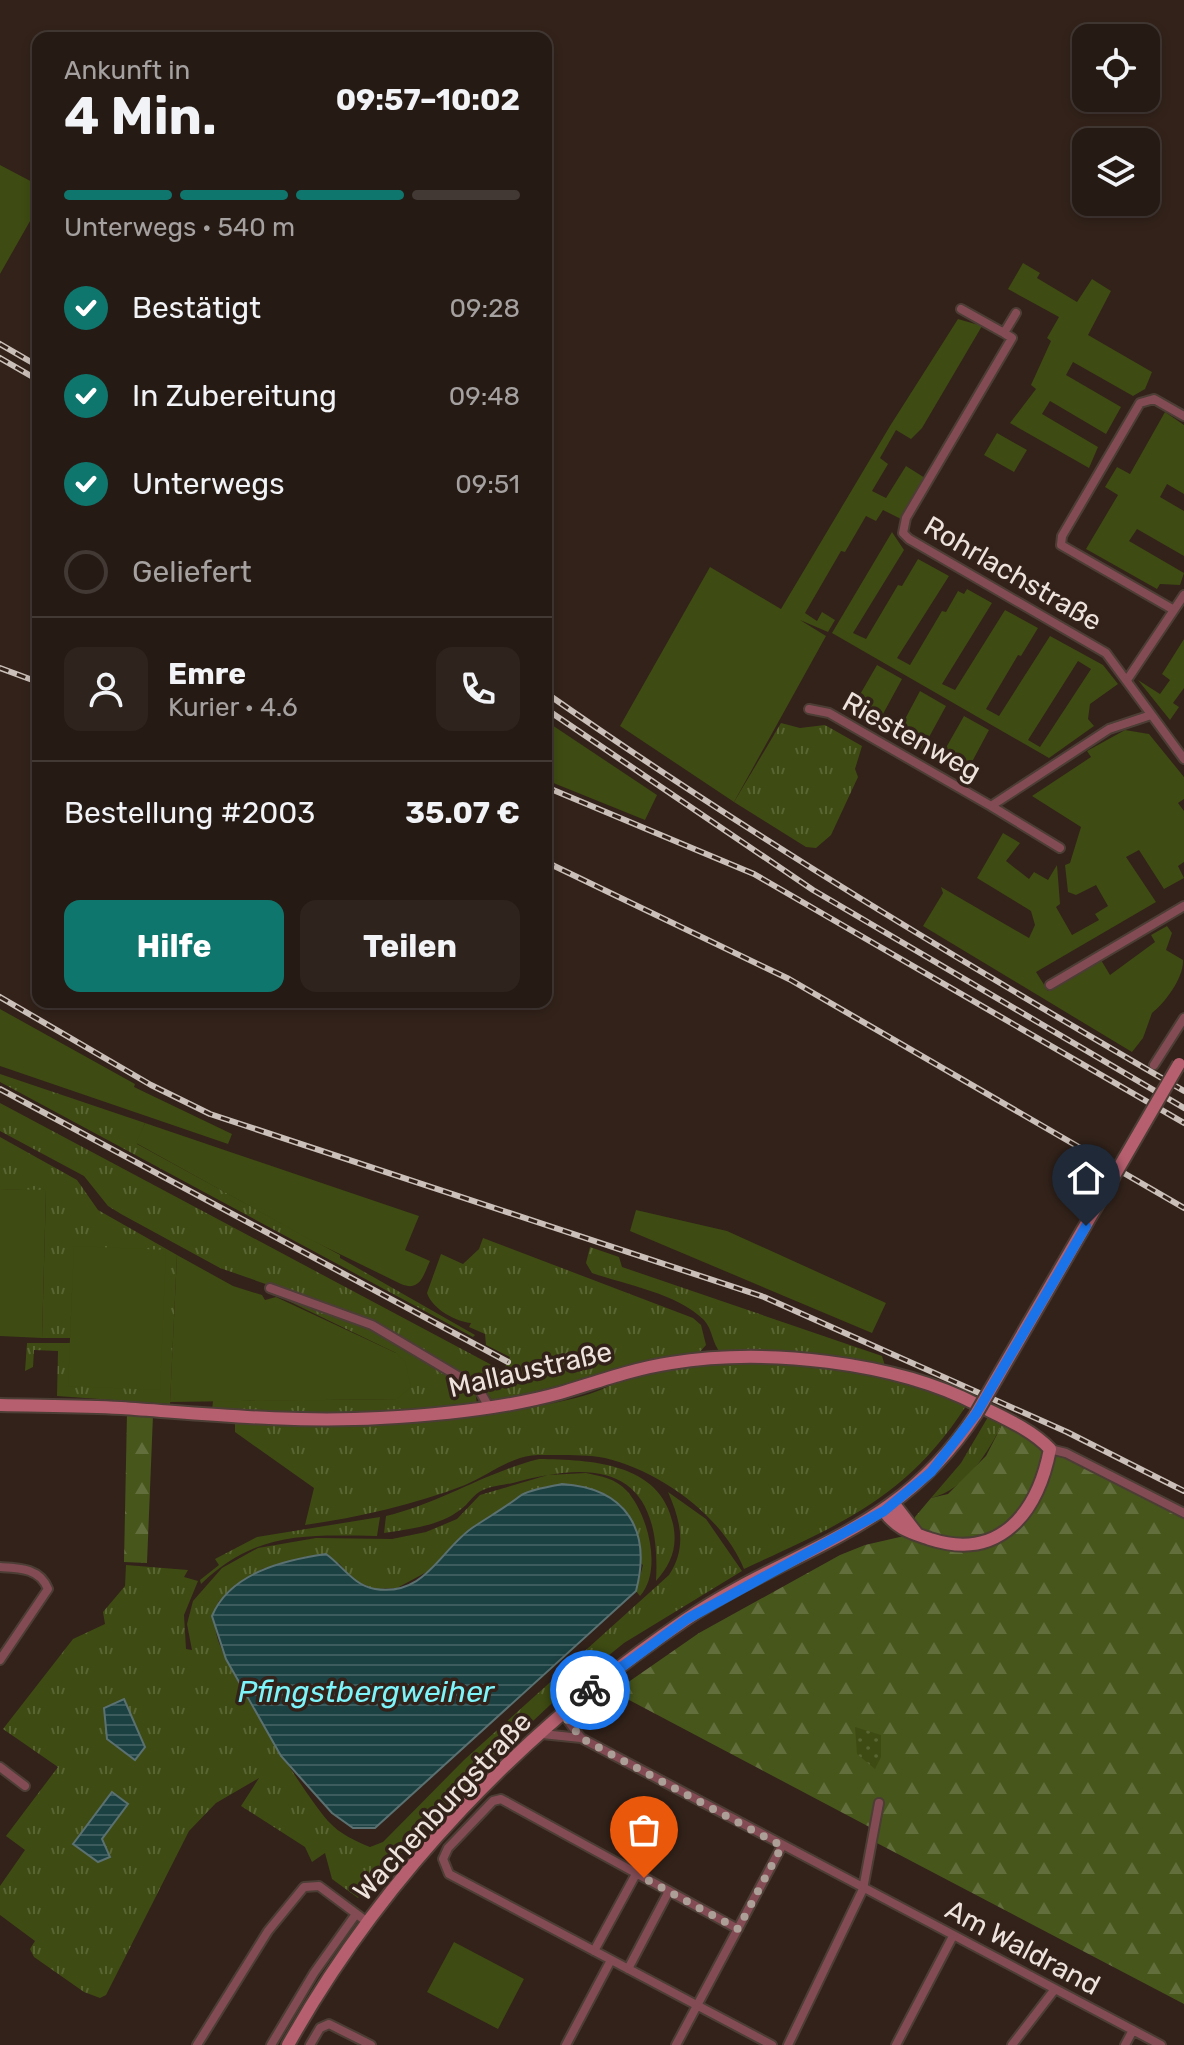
<!DOCTYPE html>
<html lang="de">
<meta charset="utf-8">
<style>
:root{--surface:#261a14;--page:#2e231d;--text:#f1f3f6;--muted:#a4a1a0;--line:#423834;--accent:#0f766e}
body{margin:0;font-family:Rubik,sans-serif;background:var(--page);color:var(--text);height:100vh;display:flex;flex-direction:column;font-size:30px;white-space:nowrap}
*{box-sizing:border-box;margin:0}
p{font-size:26px;color:var(--muted)}
.icon{flex:none;width:44px;height:44px;fill:none;stroke:currentColor;stroke-width:2;stroke-linecap:round;stroke-linejoin:round}
.map{position:relative;flex:1;overflow:hidden}
.sheet{position:absolute;left:32px;top:32px;width:520px;height:976px;display:flex;flex-direction:column;background:var(--surface);border-radius:16px;box-shadow:0 4px 12px #0003,0 0 0 2px var(--line)}
.sheet>*{flex:none}
.tools{position:absolute;left:1072px;top:24px;display:grid;gap:16px}
.tools a{display:grid;place-items:center;width:88px;height:88px;border-radius:16px;background:var(--surface);box-shadow:0 4px 12px #0003,0 0 0 2px var(--line);font-size:40px}
.pin{position:absolute;display:grid;place-items:center;width:68px;height:68px;color:#fff;margin:-82px -34px;border-radius:50% 50% 50% 0;rotate:-45deg;box-shadow:0 0 8px #0007}
.pin .icon{rotate:45deg}
.courier{position:absolute;display:grid;place-items:center;width:80px;height:80px;margin:-40px;border:6px solid #1a73e8;border-radius:50%;background:#fff;color:#222;box-shadow:0 2px 10px #0007}
.summary em{font-style:normal;font-weight:700}
.summary div{display:flex;flex-direction:column-reverse}
.summary{display:flex;align-items:center;justify-content:space-between;height:136px;padding:0 32px}
h1{font-size:52px;font-weight:700;line-height:60px}
.bar{display:grid;grid-template-columns:repeat(4,1fr);gap:12px 8px;align-content:center;height:96px;padding:0 32px}
.bar i{height:10px;border-radius:6px;background:var(--line)}
.bar .selected{background:var(--accent)}
.bar p{grid-column:span 4}
.line{display:flex;align-items:center;gap:20px;padding:0 32px;border-top:2px solid var(--line)}
.line div{flex:1}
.round{display:grid;place-items:center;flex:none;width:84px;height:84px;border-radius:16px;background:var(--page)}
ol{padding:0 32px;list-style:none}
li{display:flex;align-items:center;gap:24px;height:88px}
li p{margin-inline-start:auto}
li .icon{padding:8px;border-radius:50%;background:var(--accent);color:#fff;stroke-width:4}
li:last-child{color:var(--muted)}
li i{width:44px;height:44px;border:4px solid var(--line);border-radius:50%}
.action{display:flex;gap:16px;margin-top:auto;padding:16px 32px}
.action a{flex:1;height:92px;border-radius:16px;background:var(--accent);color:#fff;font-size:32px;font-weight:700;line-height:92px;text-align:center}
.action a+a{background:var(--page);color:var(--text)}
.map>svg:first-child{display:block}
.grass{fill:url(#grass-tufts)}
.forest{fill:url(#forest-firs)}
.park{fill:url(#park-dots)}
.garden{fill:#3e4b12;fill-rule:evenodd}
.water{fill:url(#water-rules);stroke:#5b7171;stroke-width:2}
.lines{fill:none;stroke-linecap:round;stroke-linejoin:round}
.street-casing{stroke:#4c3d35;stroke-width:12}
.secondary-casing{stroke:#4c3d35;stroke-width:16}
.street{stroke:#834c55;stroke-width:8}
.secondary{stroke:#b65f6f;stroke-width:12}
.rail-casing{stroke:#cbc0b9;stroke-width:6}
.rail{stroke:#32221a;stroke-width:3;stroke-dasharray:9;stroke-linecap:butt}
.secondary-bridge-casing{stroke:#4c3d35;stroke-width:16;stroke-linecap:butt}
.secondary-bridge{stroke:#b65f6f;stroke-width:12}
.done{stroke:#ac9f98;stroke-width:8;stroke-dasharray:0 14.4}
.route{stroke:#1a73e8;stroke-width:10}
.labels{text-anchor:middle;stroke-width:7;stroke-linejoin:round;paint-order:stroke}
.street-label{font-size:28px;fill:#ede2dc;stroke:#32221a}
.water-label{font-size:30px;font-style:italic;fill:#7cf4fa;stroke:#32221a}
</style>
<div class="map">
<svg width="1184" height="2045" viewBox="0 0 1184 2045">
<defs>
<pattern id="grass-tufts" width="24" height="20" patternUnits="userSpaceOnUse" patternTransform="scale(2)"><rect width="24" height="20" fill="#3e4b12"/><path d="M3 7l-1-3M5 7V3M7 7l1-3M15 17l-1-3M17 17v-4M19 17l1-3" fill="none" stroke="#5a6534"/></pattern>
<pattern id="forest-firs" width="22" height="20" patternUnits="userSpaceOnUse" patternTransform="scale(2)"><rect width="22" height="20" fill="#47561b"/><path d="M5 1l3.5 6h-7zM16 11l3.5 6h-7z" fill="#626e3c"/></pattern>
<pattern id="park-dots" width="8" height="8" patternUnits="userSpaceOnUse" patternTransform="scale(2)"><rect width="8" height="8" fill="#3e4b12"/><path d="M2 2h.1M6 6h.1" fill="none" stroke="#5a6534" stroke-width="1.8" stroke-linecap="round"/></pattern>
<pattern id="water-rules" width="6" height="5" patternUnits="userSpaceOnUse" patternTransform="scale(2)"><rect width="6" height="5" fill="#1c4143"/><path d="M0 2.5h6" fill="none" stroke="#3d5c5e"/></pattern>
</defs>
<rect width="100%" height="100%" fill="#32221a"/>
<path class="grass" d="M781,723L800,728L825,725L862,746L855,769L858,777L831,835L816,848L806,847L734,802Z
M0,1074L145,1123L137,1144L340,1255V1258L475,1335L473,1337L0,1082Z
M0,1103L503,1371L510,1357L486,1345L485,1334L469,1327L471,1323C457,1322 433,1310 427,1293L441,1254L463,1264L479,1249L483,1238L693,1318L701,1325L706,1345L698,1354L622,1369L494,1402L477,1382L366,1319L220,1268L121,1214L108,1206L84,1176L0,1131Z
M0,1137L77,1180L98,1210L177,1255L170,1404L57,1396L58,1351L34,1350L33,1367L25,1371L27,1343H70L68,1386L74,1246L70,1338H42L46,1191L0,1189Z
M590,1247L619,1257L622,1267L882,1356L885,1366L721,1353C712,1344 713,1330 704,1320C677,1293 626,1285 592,1273L586,1263Z
M276,1295L371,1327L475,1390L477,1404L369,1416L212,1411L213,1401L397,1399L396,1353Z
M735,1362C816,1365 892,1374 966,1406C906,1499 840,1524 744,1569C723,1517 661,1471 605,1458C590,1455 573,1455 556,1455C545,1455 531,1454 520,1458C501,1464 484,1477 465,1485C413,1505 360,1517 305,1525L314,1488L235,1432V1421C315,1418 564,1424 620,1379L704,1364Z
M988,1417L1004,1421C988,1452 967,1489 931,1498L961,1463Z
M539,1459C591,1460 660,1462 673,1524C678,1547 671,1564 656,1581C662,1472 605,1457 513,1483C504,1485 492,1486 483,1490C473,1494 469,1504 460,1510C439,1526 410,1529 384,1533L386,1516C440,1503 486,1472 539,1459Z
M586,1473C601,1476 616,1479 626,1490C648,1513 663,1571 640,1596L636,1591L643,1565L538,1491L522,1495L489,1521L475,1526L434,1568L397,1588L374,1589L352,1579L339,1563L308,1556L262,1569L218,1602C218,1611 214,1623 216,1632C219,1660 307,1799 329,1822C340,1834 355,1841 370,1847L383,1842L464,1760L669,1575C687,1548 681,1521 668,1492L706,1519L742,1571L624,1643L566,1690L484,1767L358,1898L332,1879L325,1853L312,1862L305,1847L241,1806L259,1778L216,1803L189,1831L106,1995L100,1998L84,1992L34,1957L30,1949L35,1941L0,1915V1886L25,1850L6,1836L58,1767L3,1729L73,1639L105,1624L103,1612L125,1586L126,1565L188,1570L184,1577L198,1581L184,1615L186,1649L192,1650L187,1624L193,1601L222,1568L258,1548L316,1538L392,1539L426,1532L457,1519L480,1495L548,1475Z
M380,1517L377,1536C306,1535 256,1531 201,1584L200,1580L219,1565L215,1559L257,1537Z"/>
<path class="forest" d="M127,1413L153,1415L147,1563L124,1562Z
M1004,1421L1184,1517V2004L875,1842L877,1831L614,1692L699,1633L840,1555L865,1545L913,1534L915,1517L931,1498L948,1494L986,1456Z"/>
<path class="park" d="M855,1727L881,1735V1757L875,1769L857,1754Z"/>
<path class="garden" d="M0,165L38,185V207L0,274Z
M1023,263L1040,273L1037,278L1077,302L1092,279L1111,291L1088,335L1152,372L1145,389L1133,396L1073,362L1066,375L1121,407L1106,434L1050,401L1042,414L1098,447L1089,468L1010,423L1036,389L1031,385L1051,341L1047,338L1059,317L1008,289Z
M958,319L982,326L922,428L911,439L896,430L880,458L888,464L872,491L886,498L906,466L925,478L901,519L883,510L876,521L866,516L845,552L841,551L805,613L817,621L822,612L835,620L828,632L800,620L826,636L734,802L620,726L710,567L781,609L890,426Z
M1165,412L1184,425V494L1167,484L1160,497L1184,511V556L1137,529L1129,541L1184,573L1180,585L1160,584L1157,589L1086,549L1118,495L1105,487L1117,467L1130,474Z
M997,433L1027,450L1014,472L984,455Z
M892,532L904,550L853,633L866,639L898,585L902,586L918,559L949,576L897,658L910,665L942,611L946,612L958,591L964,594L967,589L992,603L942,684L955,690L1005,610L1038,628L1021,656L1018,655L986,709L999,716L1050,636L1103,665L1118,684L1090,704L1088,719L1094,726L1049,758L832,633ZM1078,661L1091,669L1040,747L1028,740Z
M1184,639V688L1173,703L1179,707L1170,720L1138,680L1160,694L1170,680L1162,674Z
M877,665L902,679L877,725L851,710Z
M920,691L946,706L922,750L896,736Z
M964,716L989,730L965,775L939,760Z
M546,721L657,795L645,820L546,780Z
M1125,730L1149,734L1184,777V799L1178,803L1184,811V862L1178,866L1184,878L1164,889L1139,850L1126,857L1156,902L1036,972L1048,991L1101,960L1110,975L1155,942L1151,935L1167,926L1172,933L1166,950L1183,960C1184,978 1164,1004 1152,1013L1143,1038L1132,1052L923,926L943,893L941,887L1029,938L1035,925L1031,911L977,878L1003,833L1020,843L1006,861L1029,879L1034,872L1048,880L1057,865L1060,904L1056,907L1072,935L1099,920L1095,914L1108,906L1096,885L1076,895L1068,892L1065,865L1070,863L1081,827L1032,796L1091,757L1087,751Z
M0,1009L135,1084L134,1087L232,1134L228,1144L0,1066Z
M145,1123L419,1216L405,1250L430,1261C423,1276 420,1292 401,1284L309,1239L136,1143Z
M0,1189L46,1190L42,1338L0,1336Z
M636,1210L727,1231L886,1303L872,1333L630,1231Z
M74,1246L166,1250L160,1390L68,1386Z
M177,1255L233,1286L262,1295L265,1300L276,1297L396,1353L405,1361L411,1387L397,1399L170,1402Z
M454,1942L524,1979L498,2029L427,1992Z"/>
<path class="water" d="M562,1484C626,1488 652,1530 636,1591L375,1828H353L332,1813L281,1756L226,1659L212,1616C230,1573 284,1560 326,1554C343,1566 353,1585 375,1589C427,1597 441,1547 475,1526C490,1516 506,1507 520,1496C530,1489 550,1487 562,1484Z
M124,1699L145,1747L135,1760L107,1739L104,1708Z
M112,1792L128,1804L102,1839L110,1857L98,1862L73,1844Z"/>
<g class="lines">
<defs>
<path id="street" d="M961,309L1004,333
M1016,313L1004,333L1012,338L906,518L903,533L909,539L1106,653L1184,759
M1174,610L1061,545L1062,536L1140,403L1154,399L1184,416
M1127,680L1184,595
M809,709L829,713L991,806L1109,729L1151,715
M991,806L1060,848
M1050,985L1184,906
M1154,1065L1184,1018
M270,1288L372,1325L478,1388L489,1407
M1050,1449L1066,1453L1184,1513
M0,1567C19,1568 40,1568 48,1589L0,1660
M563,1714L581,1738
M542,1734L581,1738L1161,2045
M0,1767L25,1786
M738,1929L501,1799L493,1801L448,1848L443,1859L449,1874L772,2045
M594,1951L636,1874
M628,1969L669,1891
M197,2045L268,1931L304,1887L319,1886L366,1921
M271,2045L314,1973L356,1914
M310,2045L320,2028L329,2024L371,2045
M566,2045L611,1960
M676,2045L782,1846
M788,2045L863,1889L879,1803
M896,2045L953,1936
M1012,2045L1055,1989
M1125,2045L1133,2030"/>
<path id="secondary" d="M0,1405C40,1406 81,1406 121,1408C208,1414 293,1423 380,1418C440,1415 502,1409 560,1393C597,1382 632,1369 671,1363C764,1348 894,1361 978,1405C1002,1417 1031,1429 1050,1449C1038,1511 1001,1562 930,1539C910,1532 897,1529 884,1511
M894,1504L917,1534
M288,2045C383,1875 524,1729 685,1620C794,1546 897,1535 976,1414"/>
</defs>
<use href="#street" class="street-casing"/>
<use href="#secondary" class="secondary-casing"/>
<use href="#street" class="street"/>
<use href="#secondary" class="secondary"/>
<defs>
<path id="rail" d="M0,344L38,366
M0,358L38,380
M0,668L38,682
M546,693C752,837 967,965 1184,1091
M546,709L813,890L1184,1108
M546,787L754,874L1184,1123
M546,862L789,979L1184,1208
M0,997L151,1085L210,1114L764,1297L1067,1432L1184,1491
M0,1089L508,1362"/>
</defs>
<use href="#rail" class="rail-casing"/>
<use href="#rail" class="rail"/>
<defs>
<path id="secondary-bridge" d="M976,1414L1179,1064"/>
</defs>
<use href="#secondary-bridge" class="secondary-bridge-casing"/>
<use href="#secondary-bridge" class="secondary-bridge"/>
</g>
<g class="lines">
<path class="done" d="M590,1690L563,1714L581,1738L782,1846L738,1929L644,1878"/>
<path class="route" d="M590,1690L687,1619L884,1511L931,1472L976,1414L1086,1226"/>
</g>
<g class="labels">
<g class="street-label">
<text transform="translate(1013 573) rotate(30)" y="10">Rohrlachstraße</text>
<text transform="translate(912 736) rotate(29)" y="10">Riestenweg</text>
<text transform="translate(530 1369) rotate(-13)" y="10">Mallaustraße</text>
<text transform="translate(442 1806) rotate(-47)" y="10">Wachenburgstraße</text>
<text transform="translate(1023 1947) rotate(28)" y="10">Am Waldrand</text>
</g>
<g class="water-label">
<text x="366" y="1702">Pfingstbergweiher</text>
</g>
</g>
</svg>
<div class="tools">
<a><svg class="icon" aria-label="locate" viewBox="0 0 24 24"><circle cx="12" cy="12" r="6"/><path d="M12 2v4M12 18v4M2 12h4M18 12h4"/></svg></a>
<a><svg class="icon" aria-label="layers" viewBox="0 0 24 24"><path d="M12 4l9 5-9 5-9-5zM3 14l9 5 9-5"/></svg></a>
</div>
<div class="pin" style="left:644px;top:1878px;background:#ea580c"><svg class="icon" aria-label="bag" viewBox="0 0 24 24"><path d="M5 8h14l-1 12H6zM9 8a3 3 0 0 1 6 0"/></svg></div>
<div class="pin" style="left:1086px;top:1226px;background:#1f2937"><svg class="icon" aria-label="home" viewBox="0 0 24 24"><path d="M3 11l9-7 9 7M6 9v11h12V9"/></svg></div>
<div class="courier" style="left:590px;top:1690px"><svg class="icon" aria-label="bike" viewBox="0 0 24 24"><circle cx="6" cy="16" r="4"/><circle cx="18" cy="16" r="4"/><path d="M6 16l4-8h5l3 8M10 8l3 8H6M13 5h3"/></svg></div>
<section class="sheet">
<div class="summary"><div><h1>4 Min.</h1><p>Ankunft in</p></div><em>09:57–10:02</em></div>
<div class="bar"><i class="selected"></i><i class="selected"></i><i class="selected"></i><i></i><p>Unterwegs · 540 m</p></div>
<ol>
<li><svg class="icon" aria-label="check" viewBox="0 0 24 24"><path d="M5 12l5 5 9-10"/></svg>Bestätigt<p>09:28</p></li>
<li><svg class="icon" aria-label="check" viewBox="0 0 24 24"><path d="M5 12l5 5 9-10"/></svg>In Zubereitung<p>09:48</p></li>
<li><svg class="icon" aria-label="check" viewBox="0 0 24 24"><path d="M5 12l5 5 9-10"/></svg>Unterwegs<p>09:51</p></li>
<li><i></i>Geliefert</li>
</ol>
<div class="line" style="height:144px"><a class="round"><svg class="icon" aria-label="person" viewBox="0 0 24 24"><circle cx="12" cy="8" r="4"/><path d="M4 21q1-7 8-7t8 7"/></svg></a><div><b>Emre</b><p>Kurier · 4.6</p></div><a class="round"><svg class="icon" aria-label="phone" viewBox="0 0 24 24"><path d="M5 4h4l2 5-3 2q2 4 5 5l2-3 5 2v4C11 20 4 13 5 4z"/></svg></a></div>
<div class="line" style="height:104px"><div>Bestellung #2003</div><b>35.07 €</b></div>
<div class="action"><a>Hilfe</a><a>Teilen</a></div>
</section>
</div>
